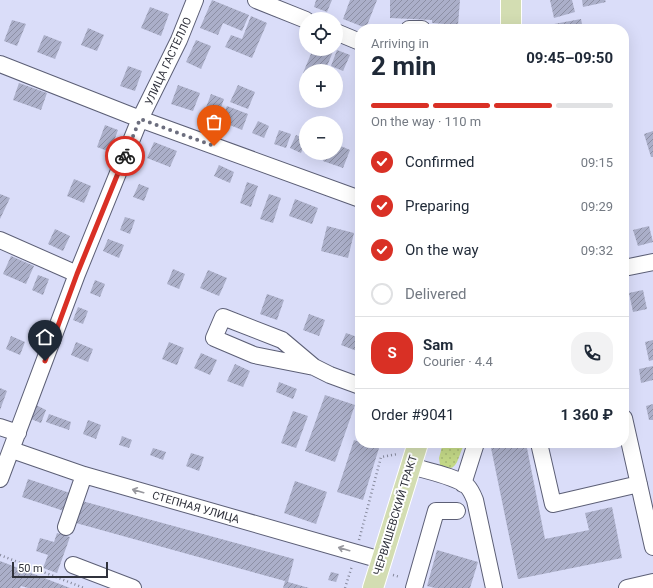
<!DOCTYPE html>
<meta charset="utf-8">
<style>
:root{--surface:#fff;--page:#f2f2f3;--text:#1f2937;--muted:#747a83;--line:#e0e1e3;--accent:#d93025}
body{margin:0;font-family:Roboto,sans-serif;background:var(--page);color:var(--text);height:100vh;display:flex;flex-direction:column;font-size:15px;white-space:nowrap}
*{box-sizing:border-box;margin:0}
p{font-size:13px;color:var(--muted)}
.icon{flex:none;width:22px;height:22px;fill:none;stroke:currentColor;stroke-width:2;stroke-linecap:round;stroke-linejoin:round}
.map{position:relative;flex:1;overflow:hidden}
.side{position:absolute;left:355px;top:24px;width:274px;height:424px;display:flex;flex-direction:column;background:var(--surface);border-radius:16px;box-shadow:0 4px 16px #0002}
.side>*{flex:none}
.fabs{position:absolute;left:299px;top:12px;display:grid;gap:8px}
.fabs a{display:grid;place-items:center;width:44px;height:44px;border-radius:50%;background:var(--surface);box-shadow:0 4px 16px #0002;font-size:20px}
.scale{position:absolute;left:12px;bottom:10px;width:96px;box-sizing:border-box;padding-left:4px;border:2px solid #30323c;border-top:0;font-size:11px;line-height:14px;white-space:nowrap;color:#30323c;-webkit-text-stroke:3px #fff;paint-order:stroke}
.pin{position:absolute;display:grid;place-items:center;width:34px;height:34px;color:#fff;margin:-41px -17px;border-radius:50% 50% 50% 0;rotate:-45deg;box-shadow:0 0 4px #0007}
.pin .icon{rotate:45deg}
.courier{position:absolute;display:grid;place-items:center;width:40px;height:40px;margin:-20px;border:3px solid #d93025;border-radius:50%;background:#fff;color:#222;box-shadow:0 1px 5px #0007}
.headline em{font-style:normal;font-weight:700}
.headline div{display:flex;flex-direction:column-reverse}
.headline{display:flex;align-items:center;justify-content:space-between;height:68px;padding:0 16px}
h1{font-size:26px;font-weight:700;line-height:30px}
.bar{display:grid;grid-template-columns:repeat(4,1fr);gap:6px 4px;align-content:center;height:48px;padding:0 16px}
.bar i{height:5px;border-radius:3px;background:var(--line)}
.bar .active{background:var(--accent)}
.bar p{grid-column:span 4}
.line{display:flex;align-items:center;gap:10px;padding:0 16px;border-top:1px solid var(--line)}
.line div{flex:1}
.round{display:grid;place-items:center;flex:none;width:42px;height:42px;border-radius:16px;background:var(--page)}
ol{padding:0 16px;list-style:none}
li{display:flex;align-items:center;gap:12px;height:44px}
li p{margin-inline-start:auto}
li .icon{padding:4px;border-radius:50%;background:var(--accent);color:#fff;stroke-width:4}
li:last-child{color:var(--muted)}
li i{width:22px;height:22px;border:2px solid var(--line);border-radius:50%}
.map>svg:first-child{display:block}
.grass{fill:url(#grass-dots)}
.building{fill:url(#building-hatch)}
.lines{fill:none;stroke-linecap:round;stroke-linejoin:round}
.minor-casing{stroke:#5c5f76;stroke-width:18}
.major-casing{stroke:#fff;stroke-width:22}
.path{stroke:#85889b;stroke-width:2.5;stroke-dasharray:1 3;stroke-linecap:butt}
.minor{stroke:#fff;stroke-width:16}
.major{stroke:#d3ddb2;stroke-width:20}
.oneway{stroke:#98989e}
.done{stroke:#6c6e7e;stroke-width:4;stroke-dasharray:0 7.2}
.route{stroke:#d93025;stroke-width:5}
.labels{text-anchor:middle;stroke-width:4;stroke-linejoin:round;paint-order:stroke}
.street-label{font-size:11px;fill:#30323c;stroke:#fff}
</style>
<div class="map">
<svg width="653" height="588" viewBox="0 0 653 588">
<defs>
<pattern id="grass-dots" width="8" height="8" patternUnits="userSpaceOnUse"><rect width="8" height="8" fill="#c4d987"/><path d="M2 2h.1M6 6h.1" fill="none" stroke="#a9bb75" stroke-width="1.8" stroke-linecap="round"/></pattern>
<pattern id="building-hatch" width="6" height="6" patternUnits="userSpaceOnUse"><rect width="6" height="6" fill="#abafc9"/><path d="M-1 1l2-2M0 6l6-6M5 7l2-2" fill="none" stroke="#8c8fa4"/></pattern>
</defs>
<rect width="100%" height="100%" fill="#daddf9"/>
<path class="grass" d="M443,443H466C457,452 460,477 440,465L439,458Z"/>
<path class="building" d="M212,0L249,15L242,31L223,23L218,35L200,28Z
M316,0H332L327,12L314,7Z
M350,0H377L366,28L343,19Z
M390,0H460L458,25L432,23V20L390,18Z
M550,0H572L575,12L554,18Z
M582,0H605L606,2L583,7Z
M150,7L169,14L161,36L141,28Z
M251,16L267,23L252,58L225,47L231,35L242,39Z
M581,19L583,29H554V24Z
M12,20L26,24L17,46L4,41Z
M88,28L104,35L97,51L81,45Z
M44,35L62,42L55,59L37,52Z
M196,40L211,46L201,69L186,62Z
M313,49H334L325,71H306V74L303,73Z
M337,50L350,55L343,71L331,66Z
M128,66L142,71L135,91L120,86Z
M19,83L47,93L41,110L13,100Z
M178,85L200,93L193,111L171,104Z
M238,85L255,92L248,109L230,102Z
M211,94L224,99L217,118L204,113Z
M227,106L248,114L242,130L220,121Z
M258,121L269,126L264,138L252,133Z
M105,125L118,130L110,152L97,147Z
M279,130L291,134L286,148L274,144Z
M653,131V157H651L644,134Z
M296,135L306,139L301,153L290,148Z
M154,142L177,151L170,167L147,158Z
M336,144L350,150L343,168L323,161L326,153H336Z
M360,150V167L355,165Z
M219,165L234,172L230,183L214,176Z
M74,179L91,186L84,203L67,196Z
M247,182L258,186L251,207L240,203Z
M139,184L149,188L144,201L133,197Z
M0,194L10,198L0,219Z
M269,194L281,198L273,223L260,219Z
M295,199L318,208L312,224L289,216Z
M125,217L135,220L130,234L120,230Z
M327,226L354,233L348,258L321,251Z
M649,226L653,242L638,246L633,230Z
M55,229L70,236L63,251L48,244Z
M108,239L124,245L119,258L103,251Z
M11,256L34,266L26,284L3,274Z
M173,269L185,274L179,289L167,284Z
M208,270L227,278L219,296L200,288Z
M38,275L49,279L43,295L32,290Z
M95,280L105,284L100,297L90,293Z
M643,290L647,309L633,312L629,293Z
M267,294L284,300L277,320L260,314Z
M78,307L88,311L83,324L73,320Z
M309,314L325,320L319,336L303,330Z
M346,333L360,338V343L357,351L341,345Z
M11,336L25,342L20,355L6,349Z
M653,340V360L649,361L645,342Z
M76,342L93,349L88,362L71,355Z
M169,342L184,348L177,365L162,359Z
M201,353L217,360L210,375L194,368Z
M235,364L250,371L243,387L227,381Z
M653,366V380L641,383L639,369Z
M279,382L297,389L293,399L276,392Z
M0,388L7,391L0,410Z
M325,395L355,405L335,462L305,451Z
M653,404V420H649L646,406Z
M36,405L46,410L41,423L31,419Z
M293,411L308,416L296,448L281,443Z
M49,414L71,422L69,430L46,422Z
M88,420L101,425L96,439L83,434Z
M122,436L132,440L129,448L119,445Z
M354,440L360,442V443L379,448L363,500L337,492Z
M490,443H526L545,539L589,530L585,513L612,507L622,558L518,579Z
M153,448L166,452L163,460L150,455Z
M191,453L204,457L199,471L186,466Z
M28,479L70,493L64,511L22,497Z
M295,481L327,492L316,524L284,513Z
M82,501L294,559L288,582L309,588H283L285,581L76,523Z
M57,533L70,537L57,573L43,568L48,555L36,551L40,538L54,542Z
M437,550L478,562L470,588H435L427,586Z
M0,561L70,588H28L21,586L20,588H0Z
M331,572L339,574L336,582L328,580Z"/>
<g class="lines">
<defs>
<path id="minor" d="M256,0L306,20
M409,29H422
M336,32L360,42
M0,64L140,119L360,199
M0,240L77,274
M624,268L653,262
M314,367L254,355L214,338L223,317L282,340L314,367L330,375L360,386
M624,418L653,547
M0,427L18,433
M539,443L553,504L639,484
M12,450L84,475L381,560
M411,466C427,471 455,476 467,486C471,490 473,495 475,500L494,588
M0,479L77,274L140,119L179,40L195,0
M463,484L476,443
M66,527L84,475
M73,565L133,588
M414,588L436,511H457
M627,588L653,582"/>
<path id="major" d="M511,0V29
M373,588L418,443"/>
</defs>
<use href="#minor" class="minor-casing"/>
<use href="#major" class="major-casing"/>
<path class="path" d="M359,540L381,457L398,454
M0,555L84,588
M393,575L400,577
M345,588L352,566"/>
<use href="#minor" class="minor"/>
<use href="#major" class="major"/>
</g>
<defs><path id="oneway-shaft" d="M-6 0H5M1.5-3L5.5 0L1.5 3" fill="none" stroke-width="1.6" stroke-linecap="round" stroke-linejoin="round"/></defs>
<g class="oneway">
<use href="#oneway-shaft" transform="translate(138 491) rotate(-164)"/>
<use href="#oneway-shaft" transform="translate(344 549) rotate(-164)"/>
</g>
<g class="lines">
<path class="done" d="M125,156L140,119L214,146"/>
<path class="route" d="M45,361L77,274L125,156"/>
</g>
<g class="labels">
<g class="street-label">
<text transform="translate(168 61) rotate(-65)" y="4">УЛИЦА ГАСТЕЛЛО</text>
<text transform="translate(196 507) rotate(16)" y="4">СТЕПНАЯ УЛИЦА</text>
<text transform="translate(395 515) rotate(-73)" y="4">ЧЕРВИШЕВСКИЙ ТРАКТ</text>
</g>
</g>
</svg>
<div class="fabs">
<a><svg class="icon" aria-label="locate" viewBox="0 0 24 24"><circle cx="12" cy="12" r="6"/><path d="M12 2v4M12 18v4M2 12h4M18 12h4"/></svg></a>
<a>+</a>
<a>−</a>
</div>
<div class="scale">50 m</div>
<div class="pin" style="left:214px;top:146px;background:#ea580c"><svg class="icon" aria-label="bag" viewBox="0 0 24 24"><path d="M5 8h14l-1 12H6zM9 8a3 3 0 0 1 6 0"/></svg></div>
<div class="pin" style="left:45px;top:361px;background:#1f2937"><svg class="icon" aria-label="home" viewBox="0 0 24 24"><path d="M3 11l9-7 9 7M6 9v11h12V9"/></svg></div>
<div class="courier" style="left:125px;top:156px"><svg class="icon" aria-label="bike" viewBox="0 0 24 24"><circle cx="6" cy="16" r="4"/><circle cx="18" cy="16" r="4"/><path d="M6 16l4-8h5l3 8M10 8l3 8H6M13 5h3"/></svg></div>
<section class="side">
<div class="headline"><div><h1>2 min</h1><p>Arriving in</p></div><em>09:45–09:50</em></div>
<div class="bar"><i class="active"></i><i class="active"></i><i class="active"></i><i></i><p>On the way · 110 m</p></div>
<ol>
<li><svg class="icon" aria-label="check" viewBox="0 0 24 24"><path d="M5 12l5 5 9-10"/></svg>Confirmed<p>09:15</p></li>
<li><svg class="icon" aria-label="check" viewBox="0 0 24 24"><path d="M5 12l5 5 9-10"/></svg>Preparing<p>09:29</p></li>
<li><svg class="icon" aria-label="check" viewBox="0 0 24 24"><path d="M5 12l5 5 9-10"/></svg>On the way<p>09:32</p></li>
<li><i></i>Delivered</li>
</ol>
<div class="line" style="height:72px"><b class="round" style="background:var(--accent);color:#fff">S</b><div><b>Sam</b><p>Courier · 4.4</p></div><a class="round"><svg class="icon" aria-label="phone" viewBox="0 0 24 24"><path d="M5 4h4l2 5-3 2q2 4 5 5l2-3 5 2v4C11 20 4 13 5 4z"/></svg></a></div>
<div class="line" style="height:52px"><div>Order #9041</div><b>1 360 ₽</b></div>
</section>
</div>
